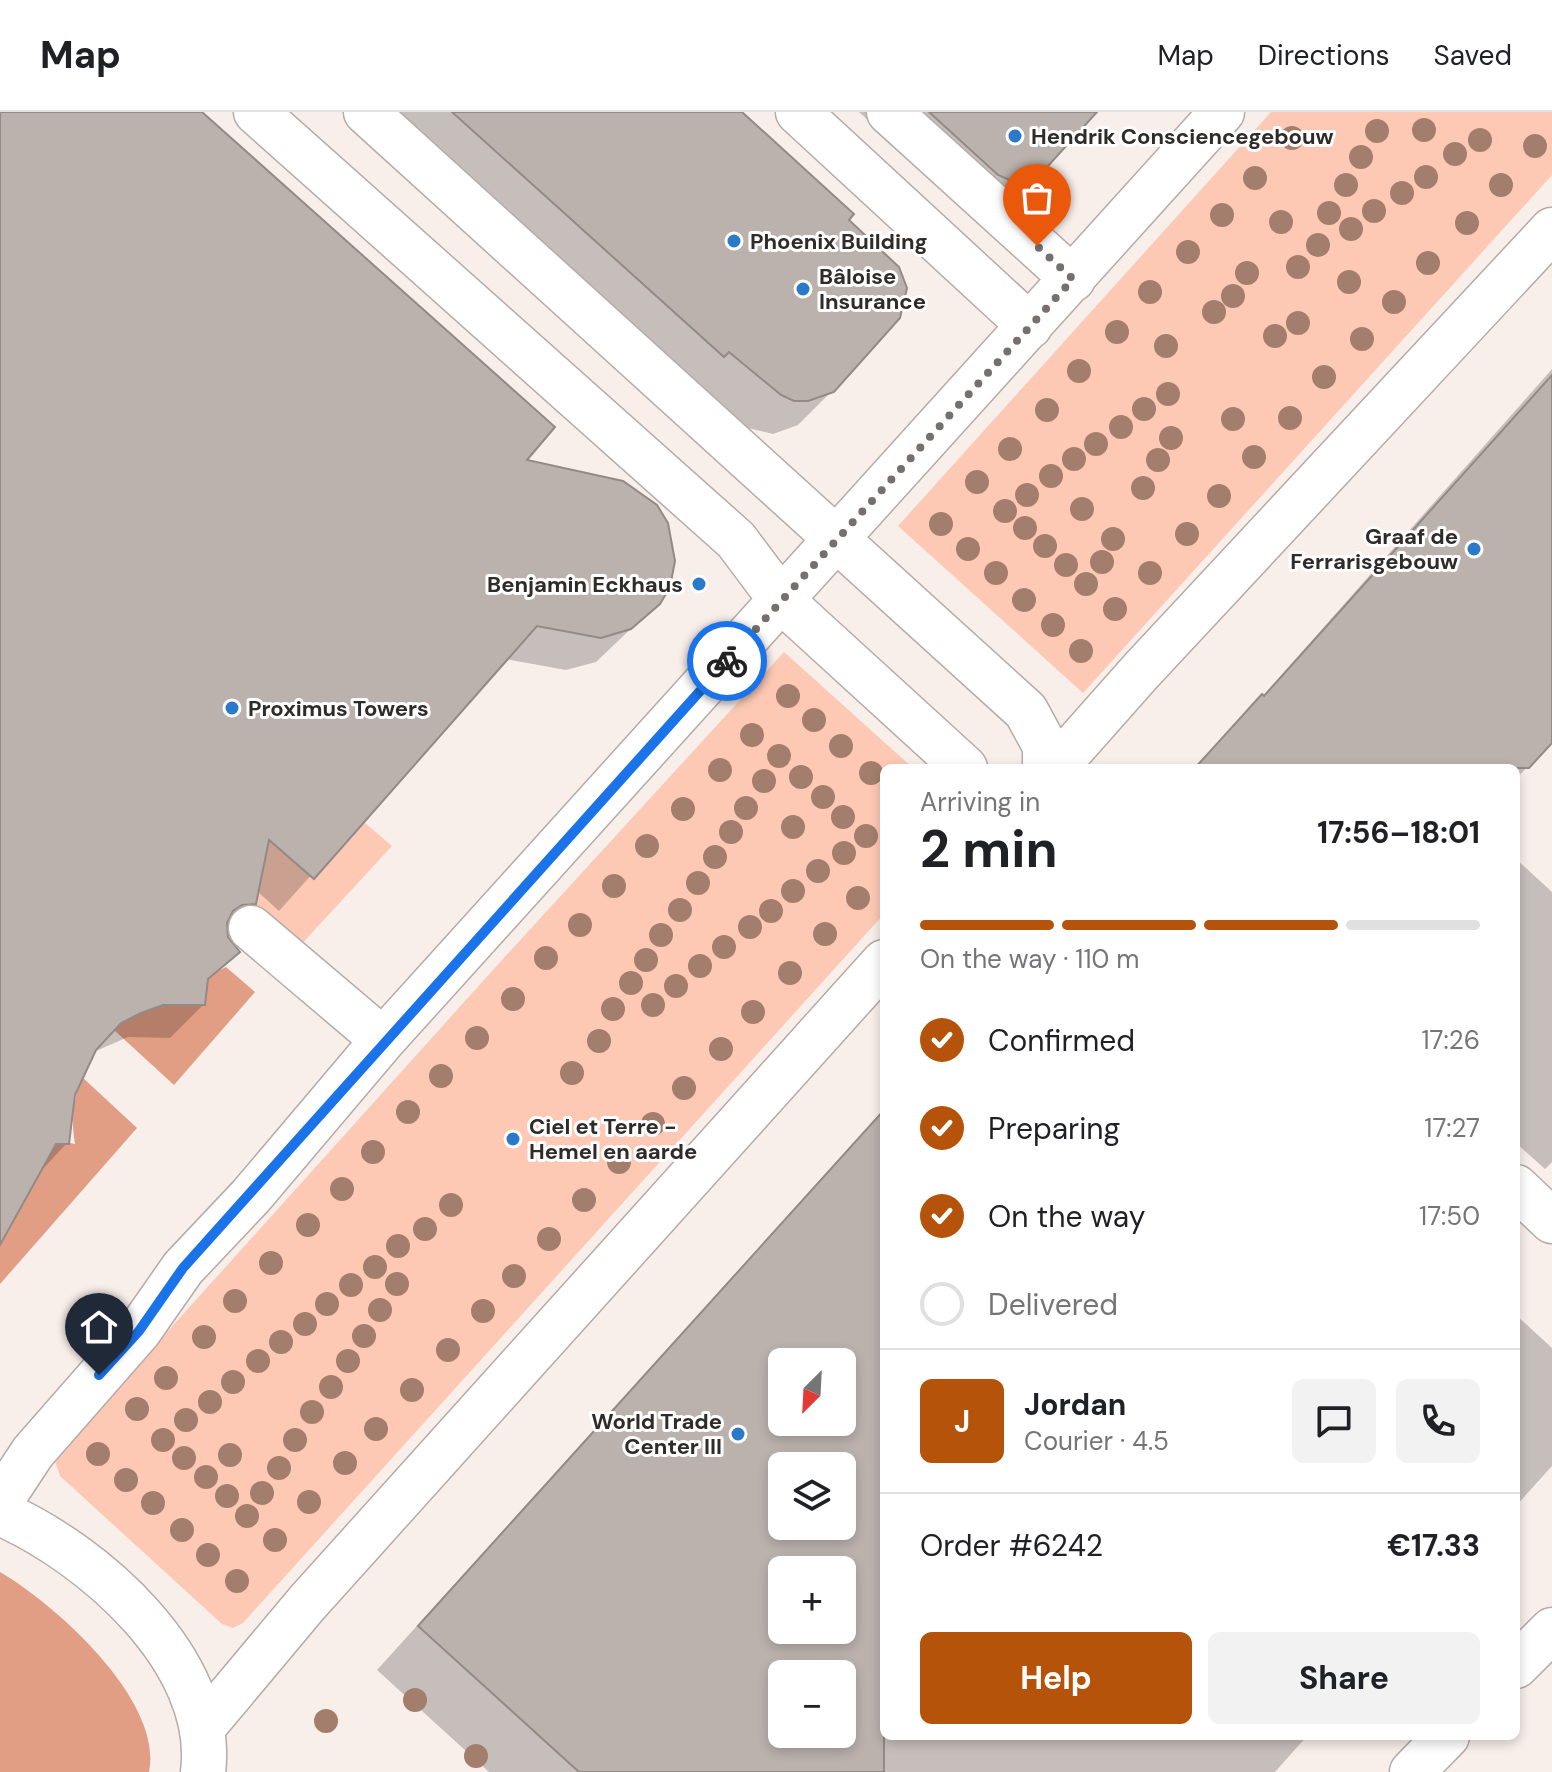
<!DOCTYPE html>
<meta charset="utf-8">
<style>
:root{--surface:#fff;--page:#f2f2f2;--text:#202124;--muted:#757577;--line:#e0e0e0;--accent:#b45309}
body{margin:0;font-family:"DM Sans",sans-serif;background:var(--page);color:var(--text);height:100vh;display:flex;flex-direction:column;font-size:30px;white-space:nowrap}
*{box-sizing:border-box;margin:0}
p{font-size:26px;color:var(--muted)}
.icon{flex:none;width:44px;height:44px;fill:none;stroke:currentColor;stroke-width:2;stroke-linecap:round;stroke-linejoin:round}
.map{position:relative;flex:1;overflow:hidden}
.details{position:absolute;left:880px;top:652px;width:640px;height:976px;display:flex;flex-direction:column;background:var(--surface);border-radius:12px;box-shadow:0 4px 12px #0003}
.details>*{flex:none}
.needle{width:52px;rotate:204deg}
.fabs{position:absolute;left:768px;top:1236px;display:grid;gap:16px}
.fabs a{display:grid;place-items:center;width:88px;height:88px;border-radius:12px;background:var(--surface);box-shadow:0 4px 12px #0003;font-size:40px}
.pin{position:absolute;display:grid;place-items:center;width:68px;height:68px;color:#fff;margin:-82px -34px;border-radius:50% 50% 50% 0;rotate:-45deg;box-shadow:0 0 8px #0007}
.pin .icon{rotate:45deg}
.courier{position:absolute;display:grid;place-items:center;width:80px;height:80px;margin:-40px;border:6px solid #1a73e8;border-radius:50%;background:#fff;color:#222;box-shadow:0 2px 10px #0007}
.head em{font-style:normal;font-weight:700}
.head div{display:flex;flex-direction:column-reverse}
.head{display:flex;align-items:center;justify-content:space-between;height:136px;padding:0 40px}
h1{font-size:52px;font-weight:700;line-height:60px}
.bar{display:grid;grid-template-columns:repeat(4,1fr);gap:12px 8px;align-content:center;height:96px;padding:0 40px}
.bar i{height:10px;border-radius:6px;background:var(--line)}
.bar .selected{background:var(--accent)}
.bar p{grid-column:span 4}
.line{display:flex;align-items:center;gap:20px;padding:0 40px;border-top:2px solid var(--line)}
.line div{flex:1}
.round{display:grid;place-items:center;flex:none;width:84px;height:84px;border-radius:12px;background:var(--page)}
ol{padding:0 40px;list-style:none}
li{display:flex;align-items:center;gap:24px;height:88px}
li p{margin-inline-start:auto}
li .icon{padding:8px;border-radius:50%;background:var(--accent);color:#fff;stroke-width:4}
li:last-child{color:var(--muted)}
li i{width:44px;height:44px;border:4px solid var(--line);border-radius:50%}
.action{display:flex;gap:16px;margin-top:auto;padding:16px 40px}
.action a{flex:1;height:92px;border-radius:12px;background:var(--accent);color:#fff;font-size:32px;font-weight:700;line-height:92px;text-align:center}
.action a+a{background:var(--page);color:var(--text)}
header{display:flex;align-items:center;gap:48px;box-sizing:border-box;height:112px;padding:0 40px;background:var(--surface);border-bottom:2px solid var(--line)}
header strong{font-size:38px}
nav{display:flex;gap:44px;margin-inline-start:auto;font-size:28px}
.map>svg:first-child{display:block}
.green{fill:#fdc9b5}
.water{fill:#e19e84}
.shadow{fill:#0003;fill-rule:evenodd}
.building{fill:#bbb2ae;stroke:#938a87;stroke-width:2;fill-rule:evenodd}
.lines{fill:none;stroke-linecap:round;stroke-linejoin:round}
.minor-casing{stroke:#b5aba8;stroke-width:47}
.minor{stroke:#fff;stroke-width:44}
.tree{fill:#a37e6d}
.done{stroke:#756f6d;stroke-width:8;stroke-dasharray:0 14.4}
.route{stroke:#1a73e8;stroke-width:10}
.poi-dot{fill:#2b7ac9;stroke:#fefefe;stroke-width:3}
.labels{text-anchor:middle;stroke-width:6;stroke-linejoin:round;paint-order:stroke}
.poi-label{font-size:22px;font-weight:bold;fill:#2e2b29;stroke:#fefefe;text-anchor:start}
</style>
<header>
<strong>Map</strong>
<nav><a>Map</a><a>Directions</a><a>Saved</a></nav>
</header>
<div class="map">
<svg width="1552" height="1660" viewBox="0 0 1552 1660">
<rect width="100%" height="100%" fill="#f8eeea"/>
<path class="green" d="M1271,0H1552V63L1083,581L898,414Z
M784,540L913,656H884V802L243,1511L233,1516L222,1512L60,1364L55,1349L59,1340L492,859Z
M198,666L313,767L364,710L392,734L298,836L254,798V783Z"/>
<path class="water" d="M226,855L255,880L174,973L114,918C136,894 174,890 205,893L206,884L195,871Z
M82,965L137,1016L0,1172V1097C31,1079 43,1061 51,1027L75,1032C71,1008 73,988 82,965Z
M0,1460C55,1492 164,1589 149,1660H0Z"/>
<path class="shadow" d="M0,0H199L658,491L596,550L566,558L505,547L279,799L257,779L254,791L225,819L226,826L237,839L205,871L203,893L170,926L128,925L96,939L84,954L73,982L67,1031L0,1103Z
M382,0H739L846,108L832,279L798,313L773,322L748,316Z
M859,0H1095L993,109L965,96Z
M1552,257V628L1516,667V656H1193L1262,585Z
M1516,747L1552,780V1050L1545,1057L1516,1031Z
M884,997V1624H1307L1275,1660H489L377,1558ZM782,1250H842V1310H782ZM782,1354H842V1414H782ZM782,1458H842V1518H782ZM782,1562H842V1622H782Z
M1516,1203L1552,1236V1354L1516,1394Z"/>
<path class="building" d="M0,0H202L555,315L527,348L623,369L657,393L668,411L675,449L670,475L660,492L631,517L601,526L537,514L314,767L269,728L256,792L242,793L233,799L227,811L228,825L240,840L208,867L205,893H163L141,901L121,911L96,938L75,983L69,1032H56L0,1133Z
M452,0H742L854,102L849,108L899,155L907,176L900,206L834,280L808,289H794L781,283L729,240L724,245Z
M929,0H1097L1028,76L998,63Z
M1552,263V631L1529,656H1195L1262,582L1264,584Z
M884,998V1660H579L418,1514ZM782,1250H842V1310H782ZM782,1354H842V1414H782ZM782,1458H842V1518H782ZM782,1562H842V1622H782Z"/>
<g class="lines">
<defs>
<path id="minor" d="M256,0L736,428L781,488L965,656
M366,0L1026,599L1045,634V656
M798,0L1030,214
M889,0L1073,167
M1055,656L1141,559L1552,118
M251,816L383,928
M1516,1075L1552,1109
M0,1390L33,1340L139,1219L183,1156L251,1084L383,928L1222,0
M0,1401C92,1441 217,1549 203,1660
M1516,1554L1552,1518
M204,1614L307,1491L884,850
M1412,1660L1447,1624"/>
</defs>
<use href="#minor" class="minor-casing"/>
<use href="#minor" class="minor"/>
</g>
<g class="tree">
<circle cx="1424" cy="18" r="12"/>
<circle cx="1377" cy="19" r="12"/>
<circle cx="1292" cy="26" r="12"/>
<circle cx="1480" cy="28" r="12"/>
<circle cx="1535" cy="34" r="12"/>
<circle cx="1455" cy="42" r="12"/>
<circle cx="1361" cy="45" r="12"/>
<circle cx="1426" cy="65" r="12"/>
<circle cx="1255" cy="66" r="12"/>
<circle cx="1346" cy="73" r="12"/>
<circle cx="1501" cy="73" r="12"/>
<circle cx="1402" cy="81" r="12"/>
<circle cx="1374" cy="99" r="12"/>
<circle cx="1329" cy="101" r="12"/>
<circle cx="1222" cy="103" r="12"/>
<circle cx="1281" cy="110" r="12"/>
<circle cx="1467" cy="111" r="12"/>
<circle cx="1351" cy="117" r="12"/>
<circle cx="1318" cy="133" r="12"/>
<circle cx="1188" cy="140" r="12"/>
<circle cx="1428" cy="151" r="12"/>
<circle cx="1298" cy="155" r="12"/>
<circle cx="1247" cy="161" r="12"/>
<circle cx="1349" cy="170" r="12"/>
<circle cx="1150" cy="180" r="12"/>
<circle cx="1233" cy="184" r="12"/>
<circle cx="1394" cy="190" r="12"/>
<circle cx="1214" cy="200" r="12"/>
<circle cx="1298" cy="211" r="12"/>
<circle cx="1117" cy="220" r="12"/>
<circle cx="1275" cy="224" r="12"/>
<circle cx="1362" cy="227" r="12"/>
<circle cx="1166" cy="234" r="12"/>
<circle cx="1079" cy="259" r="12"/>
<circle cx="1324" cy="265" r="12"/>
<circle cx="1168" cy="282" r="12"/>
<circle cx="1144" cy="297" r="12"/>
<circle cx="1047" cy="298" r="12"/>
<circle cx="1290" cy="306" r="12"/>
<circle cx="1233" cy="307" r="12"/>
<circle cx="1121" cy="315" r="12"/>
<circle cx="1171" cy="326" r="12"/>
<circle cx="1096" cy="332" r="12"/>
<circle cx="1010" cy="337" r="12"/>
<circle cx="1254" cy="345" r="12"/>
<circle cx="1074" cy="347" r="12"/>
<circle cx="1158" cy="348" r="12"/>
<circle cx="1051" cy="364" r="12"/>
<circle cx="977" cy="370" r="12"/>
<circle cx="1143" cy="376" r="12"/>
<circle cx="1027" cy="383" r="12"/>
<circle cx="1219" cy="384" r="12"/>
<circle cx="1082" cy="397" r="12"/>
<circle cx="1005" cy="399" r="12"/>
<circle cx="941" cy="412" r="12"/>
<circle cx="1025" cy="416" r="12"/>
<circle cx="1187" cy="422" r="12"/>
<circle cx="1113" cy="427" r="12"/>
<circle cx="1045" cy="434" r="12"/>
<circle cx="968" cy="437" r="12"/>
<circle cx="1102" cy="450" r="12"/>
<circle cx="1066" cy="453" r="12"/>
<circle cx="996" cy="461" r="12"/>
<circle cx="1150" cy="461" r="12"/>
<circle cx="1086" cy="472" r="12"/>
<circle cx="1024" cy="488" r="12"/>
<circle cx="1115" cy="497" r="12"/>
<circle cx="1053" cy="513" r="12"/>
<circle cx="1081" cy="539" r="12"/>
<circle cx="788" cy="584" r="12"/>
<circle cx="814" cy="608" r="12"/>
<circle cx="752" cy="623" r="12"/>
<circle cx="841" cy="634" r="12"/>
<circle cx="779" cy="644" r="12"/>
<circle cx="720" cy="658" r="12"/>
<circle cx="871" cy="661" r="12"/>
<circle cx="801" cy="665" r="12"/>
<circle cx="764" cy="669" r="12"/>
<circle cx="823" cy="685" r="12"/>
<circle cx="746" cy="696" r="12"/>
<circle cx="683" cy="697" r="12"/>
<circle cx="843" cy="705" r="12"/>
<circle cx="793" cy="715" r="12"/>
<circle cx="731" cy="720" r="12"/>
<circle cx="866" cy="724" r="12"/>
<circle cx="647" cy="734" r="12"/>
<circle cx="844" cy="741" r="12"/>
<circle cx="715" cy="745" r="12"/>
<circle cx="818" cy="759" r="12"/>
<circle cx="698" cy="771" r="12"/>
<circle cx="614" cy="774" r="12"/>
<circle cx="793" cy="779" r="12"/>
<circle cx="858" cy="786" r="12"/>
<circle cx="680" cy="798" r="12"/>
<circle cx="771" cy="799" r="12"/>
<circle cx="580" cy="813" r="12"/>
<circle cx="750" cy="815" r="12"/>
<circle cx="825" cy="822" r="12"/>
<circle cx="661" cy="823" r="12"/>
<circle cx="724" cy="835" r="12"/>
<circle cx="546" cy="846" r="12"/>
<circle cx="646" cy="848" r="12"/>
<circle cx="700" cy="854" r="12"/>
<circle cx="790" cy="861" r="12"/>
<circle cx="631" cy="871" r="12"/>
<circle cx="676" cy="874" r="12"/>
<circle cx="513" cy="887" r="12"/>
<circle cx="653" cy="893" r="12"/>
<circle cx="613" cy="897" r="12"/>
<circle cx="753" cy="900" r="12"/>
<circle cx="477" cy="926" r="12"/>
<circle cx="599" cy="929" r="12"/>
<circle cx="721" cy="937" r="12"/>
<circle cx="572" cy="961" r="12"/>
<circle cx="441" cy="964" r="12"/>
<circle cx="684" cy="976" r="12"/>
<circle cx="408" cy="1000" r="12"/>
<circle cx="653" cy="1012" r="12"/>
<circle cx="373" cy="1040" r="12"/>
<circle cx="619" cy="1050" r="12"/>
<circle cx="342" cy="1077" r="12"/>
<circle cx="584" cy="1088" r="12"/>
<circle cx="451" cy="1093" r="12"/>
<circle cx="308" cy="1113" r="12"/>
<circle cx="425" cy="1117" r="12"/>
<circle cx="549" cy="1127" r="12"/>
<circle cx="398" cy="1134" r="12"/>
<circle cx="271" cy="1151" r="12"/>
<circle cx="375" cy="1155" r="12"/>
<circle cx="514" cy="1164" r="12"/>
<circle cx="397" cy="1172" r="12"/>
<circle cx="351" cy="1173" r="12"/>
<circle cx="235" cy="1189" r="12"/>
<circle cx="327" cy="1192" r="12"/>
<circle cx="380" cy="1198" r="12"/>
<circle cx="483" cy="1199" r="12"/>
<circle cx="305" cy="1212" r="12"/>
<circle cx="364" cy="1224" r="12"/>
<circle cx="204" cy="1225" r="12"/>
<circle cx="281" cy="1230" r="12"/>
<circle cx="448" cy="1238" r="12"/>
<circle cx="258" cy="1249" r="12"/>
<circle cx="348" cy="1249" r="12"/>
<circle cx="166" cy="1266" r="12"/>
<circle cx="233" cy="1270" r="12"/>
<circle cx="331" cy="1275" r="12"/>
<circle cx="412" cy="1278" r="12"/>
<circle cx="210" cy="1290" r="12"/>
<circle cx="137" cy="1297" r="12"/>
<circle cx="312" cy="1300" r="12"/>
<circle cx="186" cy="1308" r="12"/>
<circle cx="376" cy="1317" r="12"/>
<circle cx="163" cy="1328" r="12"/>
<circle cx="295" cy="1328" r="12"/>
<circle cx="98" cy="1342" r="12"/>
<circle cx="230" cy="1343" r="12"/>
<circle cx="184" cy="1346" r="12"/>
<circle cx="345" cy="1351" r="12"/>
<circle cx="279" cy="1356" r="12"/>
<circle cx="206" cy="1365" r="12"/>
<circle cx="126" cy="1368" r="12"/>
<circle cx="262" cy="1381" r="12"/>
<circle cx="227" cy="1384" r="12"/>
<circle cx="309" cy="1390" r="12"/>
<circle cx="153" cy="1391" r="12"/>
<circle cx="247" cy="1404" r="12"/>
<circle cx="182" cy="1418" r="12"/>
<circle cx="275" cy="1428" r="12"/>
<circle cx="208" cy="1443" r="12"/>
<circle cx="237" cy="1469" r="12"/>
<circle cx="415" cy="1588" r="12"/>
<circle cx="326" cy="1609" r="12"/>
<circle cx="476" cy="1644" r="12"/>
</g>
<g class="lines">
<path class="done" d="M727,549L1073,167L1037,134"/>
<path class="route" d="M99,1263L139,1219L183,1156L727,549"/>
</g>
<g class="poi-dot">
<circle cx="1015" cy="24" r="8"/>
<circle cx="734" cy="129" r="8"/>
<circle cx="803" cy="177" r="8"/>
<circle cx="1474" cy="437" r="8"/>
<circle cx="699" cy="472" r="8"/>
<circle cx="232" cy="596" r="8"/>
<circle cx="513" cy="1027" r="8"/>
<circle cx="738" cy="1322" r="8"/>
</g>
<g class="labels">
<g class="poi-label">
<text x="1031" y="32">Hendrik Consciencegebouw</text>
<text x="750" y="137">Phoenix Building</text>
<text x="819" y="172">Bâloise<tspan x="819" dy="25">Insurance</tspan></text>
<text x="1458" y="432" text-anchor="end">Graaf de<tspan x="1458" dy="25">Ferrarisgebouw</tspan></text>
<text x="683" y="480" text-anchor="end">Benjamin Eckhaus</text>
<text x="248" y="604">Proximus Towers</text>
<text x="529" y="1022">Ciel et Terre -<tspan x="529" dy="25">Hemel en aarde</tspan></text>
<text x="722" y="1317" text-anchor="end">World Trade<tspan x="722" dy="25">Center III</tspan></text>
</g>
</g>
</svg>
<div class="fabs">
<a><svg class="needle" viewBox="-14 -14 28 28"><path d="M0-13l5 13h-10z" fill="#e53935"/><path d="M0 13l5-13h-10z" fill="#757577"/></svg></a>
<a><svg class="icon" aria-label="layers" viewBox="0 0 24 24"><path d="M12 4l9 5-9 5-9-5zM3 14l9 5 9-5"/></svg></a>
<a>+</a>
<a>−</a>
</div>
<div class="pin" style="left:1037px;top:134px;background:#ea580c"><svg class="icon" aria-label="bag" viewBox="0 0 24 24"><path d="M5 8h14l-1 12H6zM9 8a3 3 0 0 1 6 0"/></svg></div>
<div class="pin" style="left:99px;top:1263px;background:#1f2937"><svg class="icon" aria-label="home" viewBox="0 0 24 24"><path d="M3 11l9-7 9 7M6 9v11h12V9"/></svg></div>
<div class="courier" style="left:727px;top:549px"><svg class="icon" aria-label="bike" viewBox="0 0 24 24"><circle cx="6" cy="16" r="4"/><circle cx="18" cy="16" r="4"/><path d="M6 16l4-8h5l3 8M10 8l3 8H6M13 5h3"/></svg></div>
<section class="details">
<div class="head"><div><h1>2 min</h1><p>Arriving in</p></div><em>17:56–18:01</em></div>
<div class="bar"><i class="selected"></i><i class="selected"></i><i class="selected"></i><i></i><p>On the way · 110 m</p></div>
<ol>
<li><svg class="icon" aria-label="check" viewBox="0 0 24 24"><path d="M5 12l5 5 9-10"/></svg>Confirmed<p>17:26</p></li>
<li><svg class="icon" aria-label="check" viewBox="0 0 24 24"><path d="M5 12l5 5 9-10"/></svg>Preparing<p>17:27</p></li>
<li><svg class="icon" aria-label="check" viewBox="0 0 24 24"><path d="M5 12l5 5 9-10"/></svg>On the way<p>17:50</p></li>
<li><i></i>Delivered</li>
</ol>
<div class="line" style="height:144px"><b class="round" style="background:var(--accent);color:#fff">J</b><div><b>Jordan</b><p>Courier · 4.5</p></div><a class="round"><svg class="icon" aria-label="chat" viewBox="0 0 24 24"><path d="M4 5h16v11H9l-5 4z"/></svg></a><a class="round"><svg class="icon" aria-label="phone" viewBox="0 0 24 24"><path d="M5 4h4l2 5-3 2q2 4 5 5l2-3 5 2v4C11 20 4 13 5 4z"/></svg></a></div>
<div class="line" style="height:104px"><div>Order #6242</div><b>€17.33</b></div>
<div class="action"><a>Help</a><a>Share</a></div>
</section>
</div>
